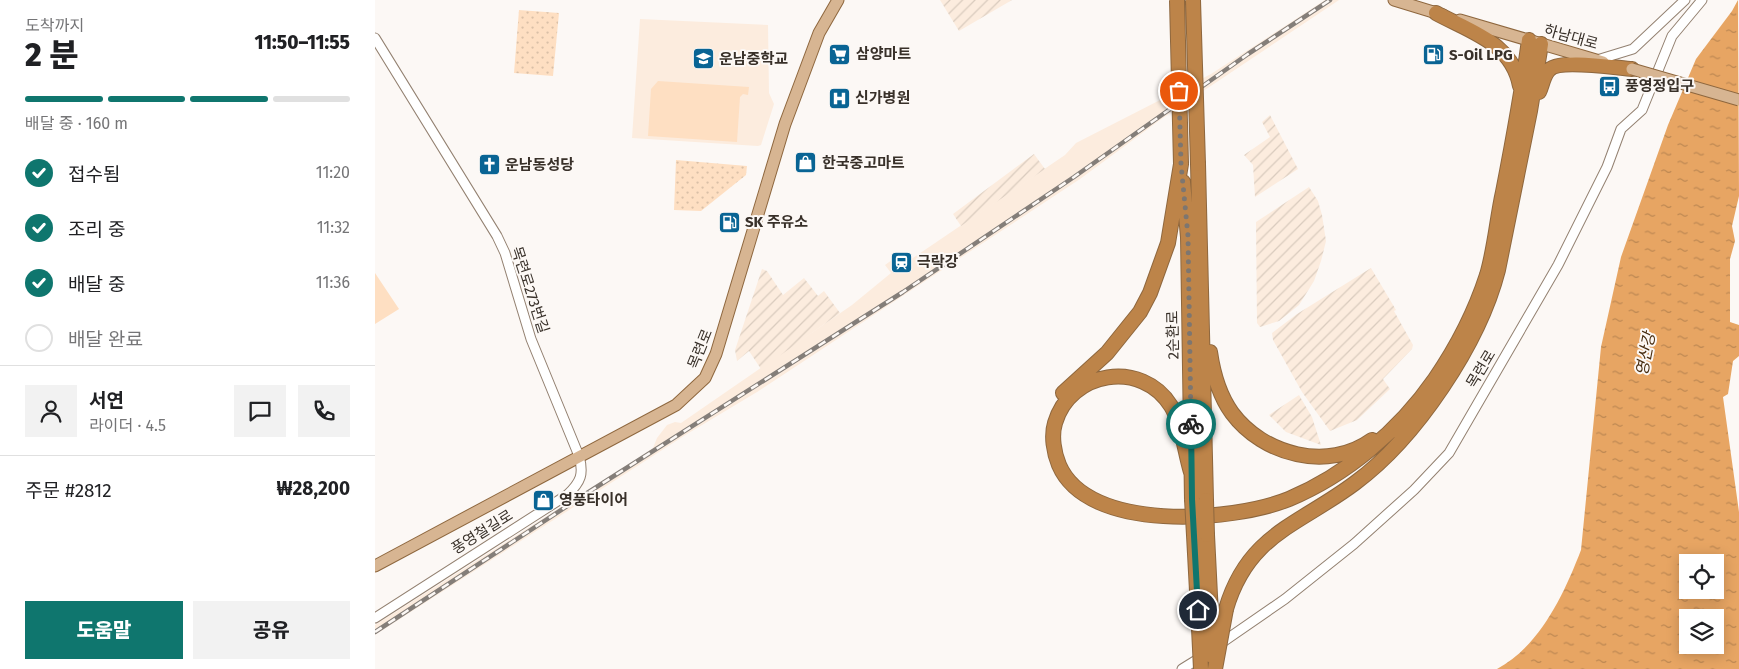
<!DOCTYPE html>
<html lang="ko">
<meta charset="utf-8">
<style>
:root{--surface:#fff;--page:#f2f2f2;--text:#202124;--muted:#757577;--line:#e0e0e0;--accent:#0f766e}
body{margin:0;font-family:"Fira Sans","Noto Sans KR",sans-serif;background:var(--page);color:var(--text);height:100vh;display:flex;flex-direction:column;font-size:19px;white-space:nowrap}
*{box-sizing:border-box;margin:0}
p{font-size:16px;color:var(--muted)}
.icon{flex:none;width:28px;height:28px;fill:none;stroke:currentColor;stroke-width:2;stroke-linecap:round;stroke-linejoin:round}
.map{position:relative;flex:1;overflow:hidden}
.panel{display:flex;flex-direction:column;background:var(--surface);width:375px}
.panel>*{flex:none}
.controls{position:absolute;left:1304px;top:554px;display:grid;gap:10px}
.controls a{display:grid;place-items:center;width:45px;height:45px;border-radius:0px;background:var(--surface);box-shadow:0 2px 12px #0003;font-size:25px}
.pin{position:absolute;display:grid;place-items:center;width:42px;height:42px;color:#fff;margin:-21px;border:2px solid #fff;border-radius:50%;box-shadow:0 1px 5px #0007}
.courier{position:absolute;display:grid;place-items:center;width:50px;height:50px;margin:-25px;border:4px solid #0f766e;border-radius:50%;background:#fff;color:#222;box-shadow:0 1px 6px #0007}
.headline em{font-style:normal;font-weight:800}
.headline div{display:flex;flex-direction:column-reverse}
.headline{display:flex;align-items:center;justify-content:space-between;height:85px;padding:0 25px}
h1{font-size:32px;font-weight:800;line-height:38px}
.bar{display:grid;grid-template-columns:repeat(4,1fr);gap:8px 5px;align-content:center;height:60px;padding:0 25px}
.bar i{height:6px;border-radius:4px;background:var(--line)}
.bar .selected{background:var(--accent)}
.bar p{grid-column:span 4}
.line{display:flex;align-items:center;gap:12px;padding:0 25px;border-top:1px solid var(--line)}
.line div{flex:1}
.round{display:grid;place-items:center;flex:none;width:52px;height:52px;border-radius:0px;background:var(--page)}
ol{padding:0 25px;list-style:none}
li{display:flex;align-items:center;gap:15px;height:55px}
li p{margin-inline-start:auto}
li .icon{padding:5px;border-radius:50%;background:var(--accent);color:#fff;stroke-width:4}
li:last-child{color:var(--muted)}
li i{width:28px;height:28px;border:2px solid var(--line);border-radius:50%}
.button{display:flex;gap:10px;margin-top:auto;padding:10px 25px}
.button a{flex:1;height:58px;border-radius:0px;background:var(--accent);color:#fff;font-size:20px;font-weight:800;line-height:58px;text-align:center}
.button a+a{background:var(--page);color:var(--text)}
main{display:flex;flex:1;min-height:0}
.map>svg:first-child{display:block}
.built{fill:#fcecde}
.industrial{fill:url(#industrial-furrows)}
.grass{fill:url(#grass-dots)}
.pitch{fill:#fedfc2}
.water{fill:url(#water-ripples);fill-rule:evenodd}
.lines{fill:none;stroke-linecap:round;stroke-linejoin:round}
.minor-casing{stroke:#938171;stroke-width:11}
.major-casing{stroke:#8e673e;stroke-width:13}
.highway-casing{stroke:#8e673e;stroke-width:16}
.minor{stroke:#fff;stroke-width:9}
.major{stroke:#d7b592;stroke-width:11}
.highway{stroke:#bd8449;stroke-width:14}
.rail-casing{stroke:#847e79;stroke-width:4.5}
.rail{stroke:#fcf8f5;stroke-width:2.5;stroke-dasharray:8;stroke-linecap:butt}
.major-bridge-casing{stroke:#8e673e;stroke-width:13;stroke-linecap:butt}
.highway-bridge-casing{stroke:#8e673e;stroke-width:16;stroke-linecap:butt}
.major-bridge{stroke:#d7b592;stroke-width:11}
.highway-bridge{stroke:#bd8449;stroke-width:14}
.done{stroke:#7d7670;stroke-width:5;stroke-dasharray:0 9}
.route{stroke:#0f766e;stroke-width:6}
.labels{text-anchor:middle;stroke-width:4;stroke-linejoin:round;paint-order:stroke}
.street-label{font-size:15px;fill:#383029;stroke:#fcf8f5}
.poi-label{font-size:15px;font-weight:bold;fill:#383029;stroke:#fcf8f5;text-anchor:start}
.water-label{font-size:16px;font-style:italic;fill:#482d10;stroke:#fcf8f5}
</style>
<main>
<section class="panel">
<div class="headline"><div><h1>2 분</h1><p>도착까지</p></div><em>11:50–11:55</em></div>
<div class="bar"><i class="selected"></i><i class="selected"></i><i class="selected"></i><i></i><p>배달 중 · 160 m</p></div>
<ol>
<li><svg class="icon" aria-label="check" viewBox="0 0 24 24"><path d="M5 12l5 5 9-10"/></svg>접수됨<p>11:20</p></li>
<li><svg class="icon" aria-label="check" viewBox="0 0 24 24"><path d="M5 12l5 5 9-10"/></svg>조리 중<p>11:32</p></li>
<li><svg class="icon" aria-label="check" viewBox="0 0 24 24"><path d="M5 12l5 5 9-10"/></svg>배달 중<p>11:36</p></li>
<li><i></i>배달 완료</li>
</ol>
<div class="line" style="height:90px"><a class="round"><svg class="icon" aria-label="person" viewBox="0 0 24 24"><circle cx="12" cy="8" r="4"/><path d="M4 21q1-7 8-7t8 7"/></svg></a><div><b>서연</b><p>라이더 · 4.5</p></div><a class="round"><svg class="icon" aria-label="chat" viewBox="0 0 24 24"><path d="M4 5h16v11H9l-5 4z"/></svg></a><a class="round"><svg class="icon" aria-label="phone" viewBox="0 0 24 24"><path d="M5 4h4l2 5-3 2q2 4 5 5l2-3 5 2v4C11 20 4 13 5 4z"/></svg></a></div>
<div class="line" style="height:65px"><div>주문 #2812</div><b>₩28,200</b></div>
<div class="button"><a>도움말</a><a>공유</a></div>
</section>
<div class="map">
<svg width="1364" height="669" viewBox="0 0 1364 669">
<defs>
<pattern id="industrial-furrows" width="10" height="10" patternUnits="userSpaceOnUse" patternTransform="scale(1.25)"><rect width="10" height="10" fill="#fcecde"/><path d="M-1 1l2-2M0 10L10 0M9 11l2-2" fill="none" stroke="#d9cbbe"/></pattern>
<pattern id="grass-dots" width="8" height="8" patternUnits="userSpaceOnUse" patternTransform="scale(1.25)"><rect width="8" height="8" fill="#fedfc2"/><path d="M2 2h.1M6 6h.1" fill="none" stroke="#dac0a7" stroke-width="1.8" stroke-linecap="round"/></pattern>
<pattern id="water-ripples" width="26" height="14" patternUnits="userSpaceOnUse" patternTransform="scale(1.25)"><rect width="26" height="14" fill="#e7a563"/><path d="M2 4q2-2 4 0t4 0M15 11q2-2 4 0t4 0" fill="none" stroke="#bc8752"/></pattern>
</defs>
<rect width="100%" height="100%" fill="#fcf8f5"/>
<path class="built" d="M950,0H964L785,120L705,179L382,392L312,434L0,635V625L257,462L278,448L282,438L292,425L300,422L306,423L477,305L516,273L510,265L525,254L532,262L690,155L701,143L836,74Z
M265,19L393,25L394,93L399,104L386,145L383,146L257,138Z"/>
<path class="industrial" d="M565,0H637L584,31Z
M895,115L923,169L880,197L878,165L869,155L895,137L887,122Z
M659,154L670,169L586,226L578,214Z
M934,187L943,201L947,215L951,241L946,261L939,281L924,305L904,321L885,327L882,323L881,222Z
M996,268L1021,310L1019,311L1038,345L1037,349L1008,379L1015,389L982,420L955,431L927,392L898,340L897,333L922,314Z
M387,269L392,271L408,295L429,278L443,296L449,291L465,313L386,369L374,351L362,361L360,350Z
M924,395L937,417L946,445L911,432L894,415Z"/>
<path class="grass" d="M144,10L184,13L178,76L139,73Z
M301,160L372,166L371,175L326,211L299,210Z"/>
<path class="pitch" d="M283,81L374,87L373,95L368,94L365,97L362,142L273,136L276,89Z
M0,273L24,309L0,324Z"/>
<path class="water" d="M1363,0L1364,196L1357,226L1360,241L1355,259V322L1364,325V356L1358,361L1353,394L1348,397L1364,512V669H1122C1165,646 1189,594 1206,550L1226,347L1246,257L1293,125L1321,59L1357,11ZM1312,562H1340V590H1312ZM1312,618H1340V645H1312Z"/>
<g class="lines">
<defs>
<path id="minor" d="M0,38L122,236L130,253L156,339L204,456C209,474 206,482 192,495L0,618
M1222,60L1258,49L1310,0
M842,646L910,599L979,544L1039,490L1074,453L1183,265L1232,167L1246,129L1267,110L1297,36L1327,0
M807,669L828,656"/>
<path id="major" d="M1019,0L1068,15
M1085,20L1228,62
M0,566L301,405L330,378L341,354L410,124L444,33L463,0"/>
<path id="highway" d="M1061,13C1096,32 1137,43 1145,86
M1164,92C1167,86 1168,77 1173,71C1182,58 1241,68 1257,69
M823,164L831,500
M808,182L813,237L817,499
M835,352C838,373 844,395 857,413C888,455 953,472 997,440
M688,393L732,353L765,312L775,293L793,243L806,164
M1025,433L1047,413
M816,472C810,453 807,423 796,406C767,359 695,371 680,423C676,436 679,453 684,465C713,533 857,522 914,499C971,475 1024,431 1060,379C1082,347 1100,312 1112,275C1120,248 1122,219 1128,192C1138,141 1147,91 1154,40
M819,535L824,628
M832,535L836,616
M851,609C873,534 924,525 980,483C1041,438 1104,344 1123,270L1155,111L1166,44"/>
</defs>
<use href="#minor" class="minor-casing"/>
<use href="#major" class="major-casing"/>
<use href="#highway" class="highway-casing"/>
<use href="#minor" class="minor"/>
<use href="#major" class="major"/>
<use href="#highway" class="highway"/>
<defs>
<path id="rail" d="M0,632L209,495L528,292L699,177L873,54L955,0"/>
</defs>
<use href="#rail" class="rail-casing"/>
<use href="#rail" class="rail"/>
<defs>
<path id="major-bridge" d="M1257,69L1364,100"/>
<path id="highway-bridge" d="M802,0L806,164
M818,0L823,164
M817,499L819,535
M831,500L832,535
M836,616L837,656
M824,628L826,669
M840,669L851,609"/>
</defs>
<use href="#major-bridge" class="major-bridge-casing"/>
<use href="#highway-bridge" class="highway-bridge-casing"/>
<use href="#major-bridge" class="major-bridge"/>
<use href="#highway-bridge" class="highway-bridge"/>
</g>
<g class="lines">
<path class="done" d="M804,91L806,164L813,236L816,424"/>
<path class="route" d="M816,424L817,499L823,610"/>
</g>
<defs>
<symbol id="supermarket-square" viewBox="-11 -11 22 22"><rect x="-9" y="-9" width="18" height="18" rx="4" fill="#096494" stroke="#fcf8f5"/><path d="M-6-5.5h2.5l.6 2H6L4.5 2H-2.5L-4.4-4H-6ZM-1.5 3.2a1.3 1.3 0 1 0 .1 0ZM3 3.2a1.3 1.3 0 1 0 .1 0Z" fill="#fff"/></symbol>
<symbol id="fuel-square" viewBox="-11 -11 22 22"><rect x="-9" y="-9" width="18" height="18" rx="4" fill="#096494" stroke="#fcf8f5"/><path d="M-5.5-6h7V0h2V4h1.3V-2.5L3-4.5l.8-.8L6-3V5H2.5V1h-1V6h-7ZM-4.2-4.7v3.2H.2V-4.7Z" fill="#fff"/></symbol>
<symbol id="school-square" viewBox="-11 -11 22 22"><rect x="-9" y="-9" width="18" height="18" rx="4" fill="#096494" stroke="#fcf8f5"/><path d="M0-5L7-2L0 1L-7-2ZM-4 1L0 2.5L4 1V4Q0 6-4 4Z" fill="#fff"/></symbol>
<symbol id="bus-square" viewBox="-11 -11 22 22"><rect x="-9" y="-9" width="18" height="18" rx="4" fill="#096494" stroke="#fcf8f5"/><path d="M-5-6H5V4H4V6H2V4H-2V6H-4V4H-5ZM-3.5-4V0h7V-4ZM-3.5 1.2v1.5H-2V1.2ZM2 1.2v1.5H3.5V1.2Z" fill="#fff"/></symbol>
<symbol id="hospital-square" viewBox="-11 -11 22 22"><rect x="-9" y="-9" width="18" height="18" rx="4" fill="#096494" stroke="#fcf8f5"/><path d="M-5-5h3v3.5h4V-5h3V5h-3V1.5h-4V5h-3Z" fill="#fff"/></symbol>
<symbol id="shop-square" viewBox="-11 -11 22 22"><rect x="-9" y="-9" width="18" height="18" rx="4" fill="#096494" stroke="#fcf8f5"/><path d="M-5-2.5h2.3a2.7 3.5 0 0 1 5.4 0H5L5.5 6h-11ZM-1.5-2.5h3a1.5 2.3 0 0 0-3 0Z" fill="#fff"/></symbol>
<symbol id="church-square" viewBox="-11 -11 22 22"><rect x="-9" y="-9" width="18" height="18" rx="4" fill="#096494" stroke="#fcf8f5"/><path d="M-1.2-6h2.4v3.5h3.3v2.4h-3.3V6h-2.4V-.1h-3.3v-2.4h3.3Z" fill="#fff"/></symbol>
<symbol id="station-square" viewBox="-11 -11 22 22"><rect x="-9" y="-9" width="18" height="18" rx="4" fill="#096494" stroke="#fcf8f5"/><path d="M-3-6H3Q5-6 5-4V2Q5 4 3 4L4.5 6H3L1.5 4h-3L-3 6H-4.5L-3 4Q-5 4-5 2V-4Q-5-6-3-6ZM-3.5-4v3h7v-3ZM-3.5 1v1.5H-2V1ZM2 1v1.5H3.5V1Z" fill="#fff"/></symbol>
</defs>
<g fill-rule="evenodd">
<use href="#supermarket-square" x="452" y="42" width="25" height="25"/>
<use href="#fuel-square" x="1046" y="42" width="25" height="25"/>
<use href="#school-square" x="316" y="46" width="25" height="25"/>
<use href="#bus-square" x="1222" y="74" width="25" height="25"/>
<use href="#hospital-square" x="452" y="86" width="25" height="25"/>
<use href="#shop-square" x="418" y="150" width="25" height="25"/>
<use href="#church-square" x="102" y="152" width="25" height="25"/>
<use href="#fuel-square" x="342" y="210" width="25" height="25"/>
<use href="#station-square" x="514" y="250" width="25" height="25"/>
<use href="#shop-square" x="156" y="488" width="25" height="25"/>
</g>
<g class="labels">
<g class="street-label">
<text transform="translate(1196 37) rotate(16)" y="5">하남대로</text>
<text transform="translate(155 290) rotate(72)" y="5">목련로273번길</text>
<text transform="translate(798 335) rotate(-91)" y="5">2순환로</text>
<text transform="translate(325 349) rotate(-68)" y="5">목련로</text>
<text transform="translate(1106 369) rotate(-59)" y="5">목련로</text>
<text transform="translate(107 532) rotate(-32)" y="5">풍영철길로</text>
</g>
<g class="poi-label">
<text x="481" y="59">삼양마트</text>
<text x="1074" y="60">S-Oil LPG</text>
<text x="344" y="64">운남중학교</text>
<text x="1250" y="91">풍영정입구</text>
<text x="480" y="103">신가병원</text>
<text x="447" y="168">한국중고마트</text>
<text x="130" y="170">운남동성당</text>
<text x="370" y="227">SK 주유소</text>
<text x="542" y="267">극락강</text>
<text x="184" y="505">영풍타이어</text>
</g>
<g class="water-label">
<text transform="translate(1270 354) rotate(-79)" y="6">영산강</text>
</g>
</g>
</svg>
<div class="controls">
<a><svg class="icon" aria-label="locate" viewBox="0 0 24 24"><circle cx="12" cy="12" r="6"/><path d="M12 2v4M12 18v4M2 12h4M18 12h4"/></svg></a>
<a><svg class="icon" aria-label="layers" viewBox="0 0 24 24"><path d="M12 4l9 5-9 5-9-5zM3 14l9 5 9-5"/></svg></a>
</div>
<div class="pin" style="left:804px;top:91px;background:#ea580c"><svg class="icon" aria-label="bag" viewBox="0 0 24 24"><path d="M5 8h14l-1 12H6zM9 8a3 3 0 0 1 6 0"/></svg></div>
<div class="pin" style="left:823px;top:610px;background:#1f2937"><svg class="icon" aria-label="home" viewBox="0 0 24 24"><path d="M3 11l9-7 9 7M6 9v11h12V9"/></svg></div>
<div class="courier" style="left:816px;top:424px"><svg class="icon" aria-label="bike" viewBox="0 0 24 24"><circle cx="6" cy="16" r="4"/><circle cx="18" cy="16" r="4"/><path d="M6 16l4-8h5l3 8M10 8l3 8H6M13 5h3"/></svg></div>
</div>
</main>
